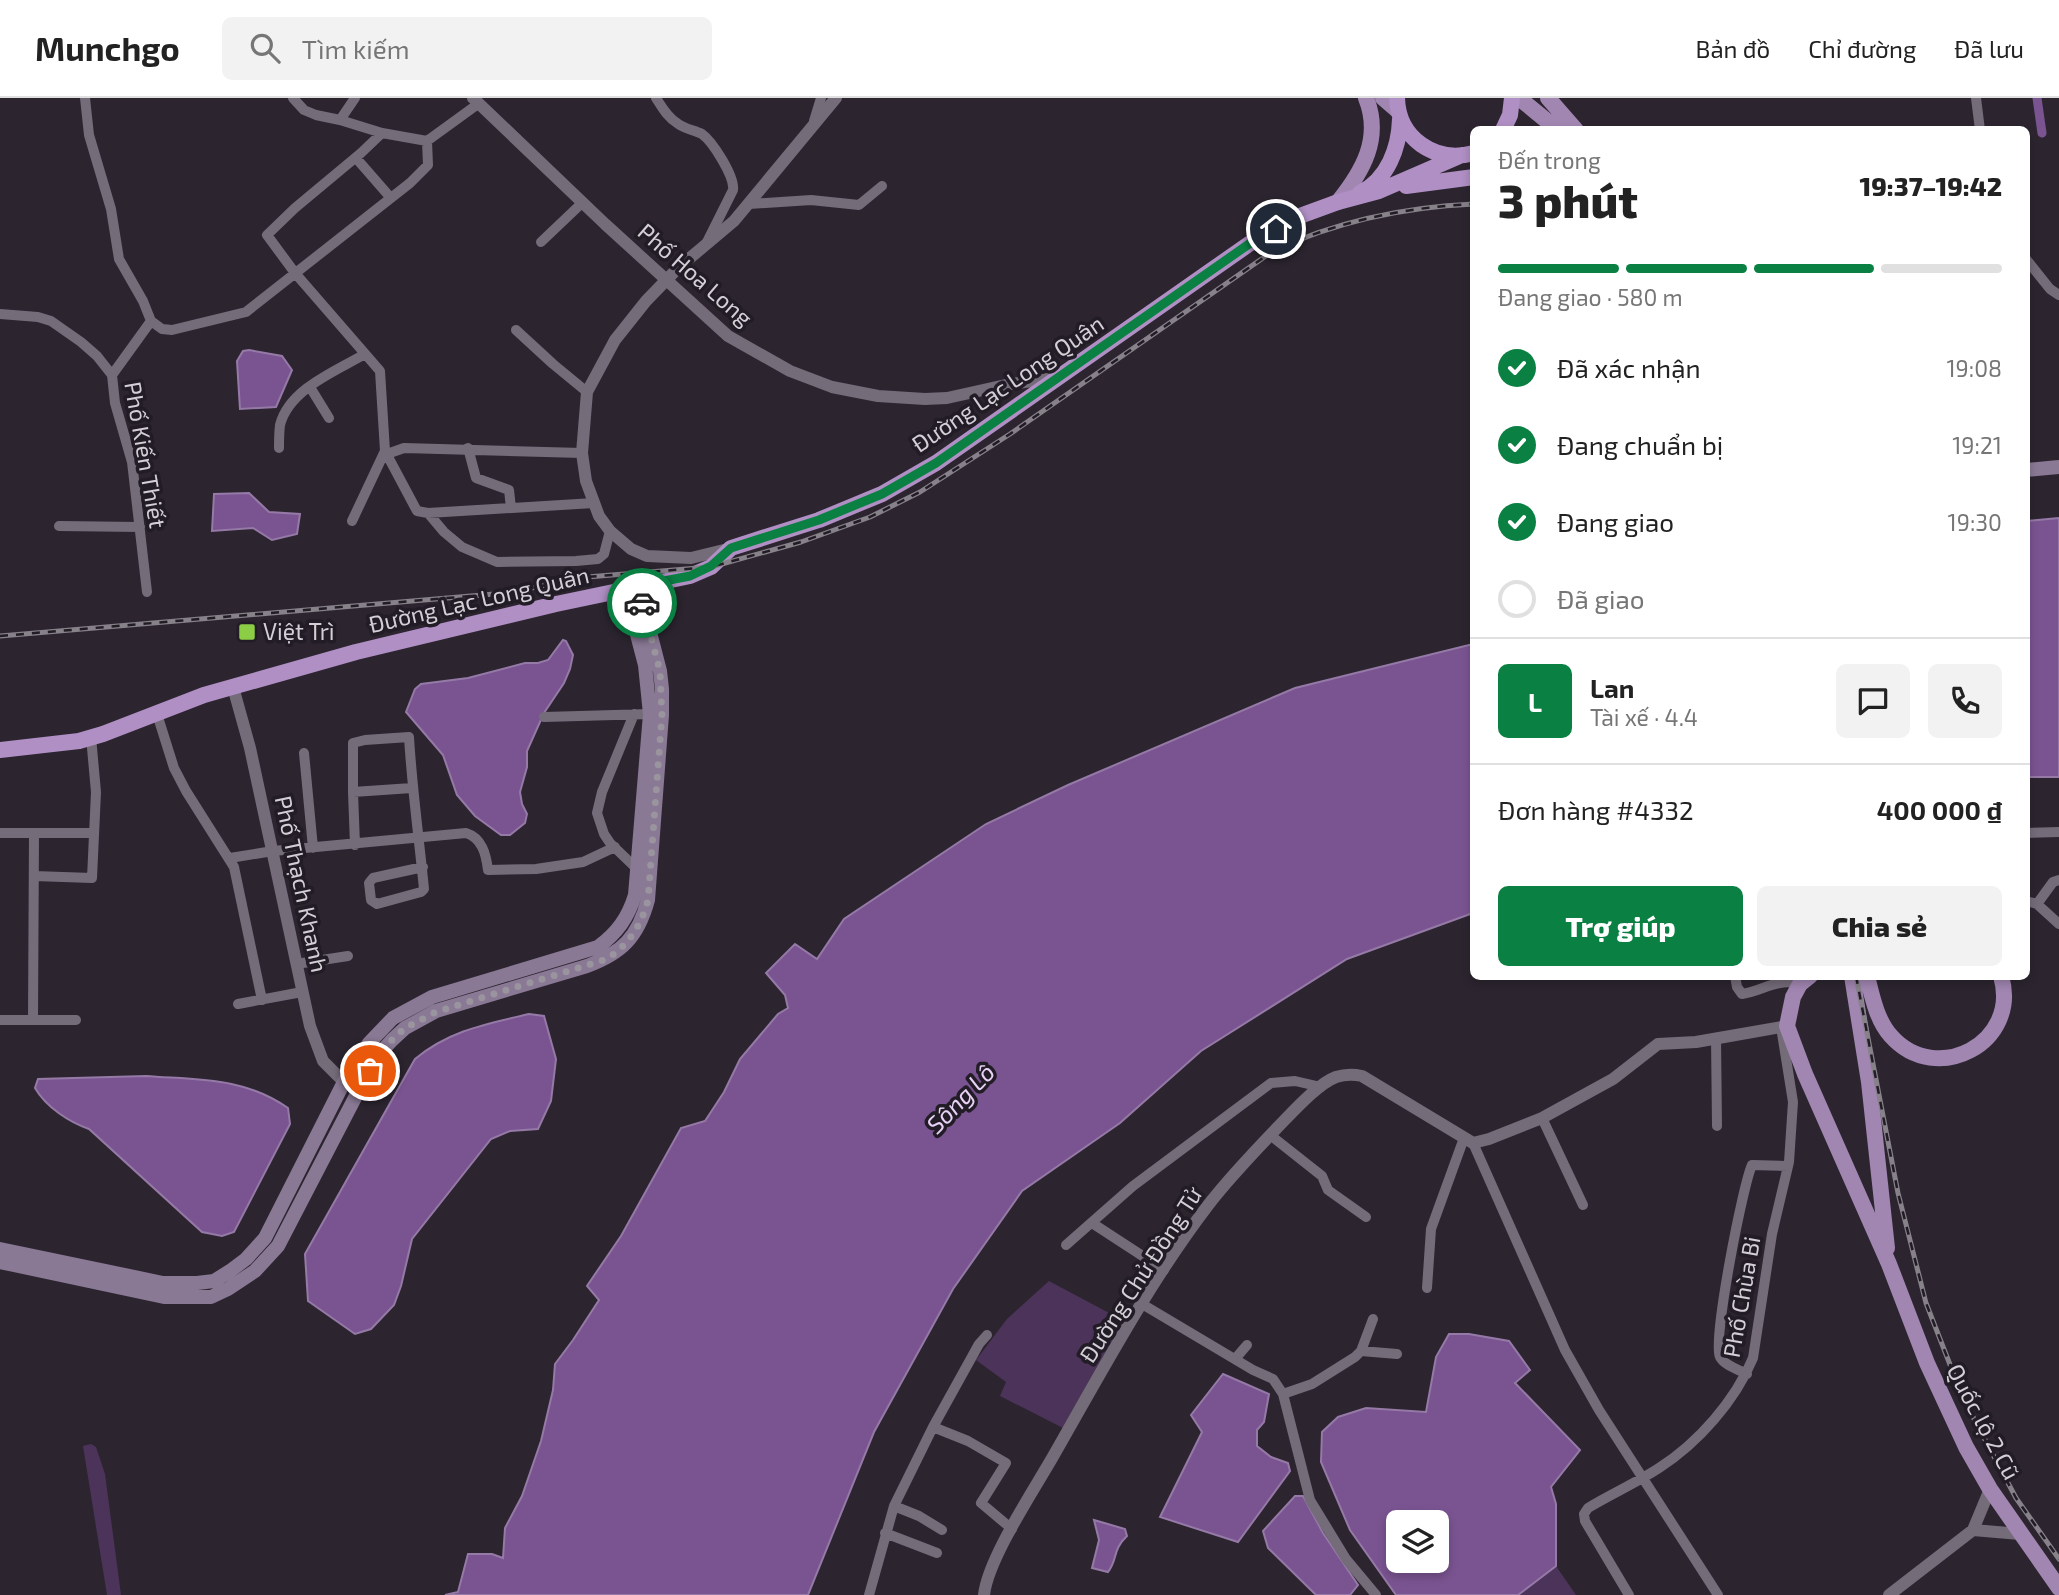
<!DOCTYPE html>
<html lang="vi">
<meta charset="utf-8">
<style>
:root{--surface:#fff;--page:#f2f2f2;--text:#222;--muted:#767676;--line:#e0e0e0;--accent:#0b8043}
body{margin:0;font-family:"Exo 2",sans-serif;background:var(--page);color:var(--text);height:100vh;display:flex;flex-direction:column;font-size:26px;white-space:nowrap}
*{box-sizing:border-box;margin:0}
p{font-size:23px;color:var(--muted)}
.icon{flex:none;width:38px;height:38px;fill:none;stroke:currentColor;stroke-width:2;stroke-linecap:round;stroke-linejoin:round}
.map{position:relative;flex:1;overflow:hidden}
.details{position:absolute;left:1470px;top:28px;width:560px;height:854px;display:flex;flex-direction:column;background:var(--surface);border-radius:10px;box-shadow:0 4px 10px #0003}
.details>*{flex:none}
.buttons{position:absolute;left:1386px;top:1412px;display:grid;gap:14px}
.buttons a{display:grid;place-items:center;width:63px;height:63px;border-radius:10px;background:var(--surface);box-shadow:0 4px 10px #0003;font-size:35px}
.pin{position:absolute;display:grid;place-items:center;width:60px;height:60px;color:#fff;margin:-30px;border:4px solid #fff;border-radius:50%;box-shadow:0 2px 7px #0007}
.courier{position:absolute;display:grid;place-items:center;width:70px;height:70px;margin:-35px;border:5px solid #0b8043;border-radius:50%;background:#fff;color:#222;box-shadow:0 2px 9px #0007}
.summary em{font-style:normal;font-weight:800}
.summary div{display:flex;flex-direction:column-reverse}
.summary{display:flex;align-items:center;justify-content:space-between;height:119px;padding:0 28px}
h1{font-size:46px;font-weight:800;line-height:52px}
.bar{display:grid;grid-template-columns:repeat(4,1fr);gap:10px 7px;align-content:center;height:84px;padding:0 28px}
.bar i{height:9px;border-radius:5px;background:var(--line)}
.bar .on{background:var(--accent)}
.bar p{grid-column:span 4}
.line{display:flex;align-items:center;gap:18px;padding:0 28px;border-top:2px solid var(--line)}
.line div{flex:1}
.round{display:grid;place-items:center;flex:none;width:74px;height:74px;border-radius:10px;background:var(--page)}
ol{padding:0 28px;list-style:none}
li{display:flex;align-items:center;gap:21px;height:77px}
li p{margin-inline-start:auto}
li .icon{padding:7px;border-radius:50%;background:var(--accent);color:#fff;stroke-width:4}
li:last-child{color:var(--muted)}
li i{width:38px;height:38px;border:4px solid var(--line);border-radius:50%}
.cta{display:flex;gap:14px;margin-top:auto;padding:14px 28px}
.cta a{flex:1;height:80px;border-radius:10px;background:var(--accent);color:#fff;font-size:28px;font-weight:800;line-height:80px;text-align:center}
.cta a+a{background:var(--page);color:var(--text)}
header{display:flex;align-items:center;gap:42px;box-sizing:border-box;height:98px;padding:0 35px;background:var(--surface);border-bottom:2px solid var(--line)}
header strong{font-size:33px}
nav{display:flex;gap:38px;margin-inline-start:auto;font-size:24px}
.search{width:490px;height:63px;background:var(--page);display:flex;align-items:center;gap:18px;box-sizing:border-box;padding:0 24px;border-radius:10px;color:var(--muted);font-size:26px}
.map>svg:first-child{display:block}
.green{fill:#4b3359}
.water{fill:#7a5491;stroke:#9579a6;stroke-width:2;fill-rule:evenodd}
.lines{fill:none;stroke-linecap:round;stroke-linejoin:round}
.canal{stroke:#7a5491;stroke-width:9}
.minor{stroke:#746c79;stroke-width:10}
.tertiary{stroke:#746c79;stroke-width:12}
.secondary{stroke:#8a7995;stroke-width:14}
.primary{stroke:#a186b1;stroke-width:16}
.trunk{stroke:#b08fc4;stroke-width:16}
.rail-casing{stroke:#87818a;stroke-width:5}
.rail{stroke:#221c26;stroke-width:2.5;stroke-dasharray:8;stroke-linecap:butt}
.done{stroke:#99949d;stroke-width:7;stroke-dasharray:0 12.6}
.route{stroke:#0b8043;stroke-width:9}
.poi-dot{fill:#8bce46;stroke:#221c26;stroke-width:2.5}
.labels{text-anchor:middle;stroke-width:7;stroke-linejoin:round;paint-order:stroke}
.street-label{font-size:23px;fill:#d4cfd7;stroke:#221c26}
.poi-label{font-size:23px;fill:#d4cfd7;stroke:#221c26;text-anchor:start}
.water-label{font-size:24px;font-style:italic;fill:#e8d2f6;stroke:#221c26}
</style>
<header>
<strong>Munchgo</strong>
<div class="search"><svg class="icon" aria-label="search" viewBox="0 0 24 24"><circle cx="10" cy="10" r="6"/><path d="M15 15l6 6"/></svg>Tìm kiếm</div>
<nav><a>Bản đồ</a><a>Chỉ đường</a><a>Đã lưu</a></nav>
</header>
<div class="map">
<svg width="2059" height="1497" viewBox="0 0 2059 1497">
<rect width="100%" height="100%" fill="#2c2530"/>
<path class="green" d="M1049,1183L1126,1224L1065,1331L1000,1298L1006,1284L976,1262L1007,1221Z
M91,1346L96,1349L105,1376L121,1497H107L83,1348Z
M1556,1468L1576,1497H1518Z"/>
<path class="water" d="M249,252L282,258L292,272L276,309L240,311L237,263L243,253Z
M249,395L269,414L300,416L297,436L272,442L253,430L212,433L214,396Z
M2059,420V679H2027V423Z
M563,542L566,543L573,557L570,571L564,585L544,615L527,653V669L520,694L522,706L527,716L525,725L510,737H501L475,718L457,697L443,657L406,614L415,591L421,586L468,580L525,565H538L548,562Z
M1473,546V815L1347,861L1201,953L1120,1025L1022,1093L953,1191L874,1334L808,1497H445L458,1494L468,1456H492L503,1460L505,1430L522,1398L541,1343L553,1292L555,1266L573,1242L599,1202L587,1188L621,1138L681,1030L705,1023L724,994L740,961L778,916L788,910L785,897L766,875L795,846L817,861L844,821L986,726L1068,687L1295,590Z
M529,916L544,918L556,961L551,1003L538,1031L510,1033L491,1041L412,1141L401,1188L394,1207L371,1231L355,1236L308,1203L305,1156L415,961C450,932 487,926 529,916Z
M146,978C198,982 244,979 288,1010L290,1026L234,1134L222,1138L202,1134L89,1031C69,1024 46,1009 35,990L38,981Z
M1449,1236H1469L1509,1243L1530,1272L1515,1285L1580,1352L1551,1389L1556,1406V1468L1518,1497H1396L1350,1432L1321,1364L1322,1334L1338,1319L1366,1310L1426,1314L1436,1259ZM1398,1424H1437V1463H1398Z
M1223,1276L1269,1296L1264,1324L1257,1332V1348L1271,1359L1288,1365L1290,1373L1238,1444L1160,1419L1202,1334L1191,1317Z
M1295,1398H1303L1323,1435L1358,1487L1350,1497H1316L1268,1450L1263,1433Z
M1094,1422L1125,1431L1127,1438C1112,1452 1118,1461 1108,1474L1092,1470L1099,1442Z"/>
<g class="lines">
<path class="canal" d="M2037,0L2042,35"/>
<path class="minor" d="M85,0L89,37L111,111L119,161L143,203L151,223L162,231L172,232L246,214L410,85L428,67L427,43
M293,0L304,12L316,17L340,22L382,35L427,43L478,6
M656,0C662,9 667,19 677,25C684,31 694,32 702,36C713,44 735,79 733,92L707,144
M1976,0L1980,32
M340,22L355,0
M814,23L821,0
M382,35L361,55L295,110L267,137L295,175L380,273L385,353L417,413L428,415L594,405
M356,60L390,99
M749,106L811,102L859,107L882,88
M541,144L582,105
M2026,161L2050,191L2059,197
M0,216L38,219L51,223L81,244L97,258L112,277L115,305L132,364L147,494
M516,232L553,266L587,294
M112,277L151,223
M310,289L329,320
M279,350C279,343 279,335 280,327C289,291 336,273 365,256
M468,350L476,380L509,392L511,410
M387,356L404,350L582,355
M428,415L444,434L462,449L497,464L576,463L598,461L604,456L610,433
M352,423L385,353
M59,428L140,429
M157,616L174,670L186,693L234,769L262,902
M634,616L602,694L597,715L604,736L610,745L637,771
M544,619L650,616
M304,655L313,750
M353,694V645L365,642L409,639C412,690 419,740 424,791L421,794L377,806L371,802L369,785L373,780L423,769
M0,735H94
M2026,735L2059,734
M355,747L353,694L412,690
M230,760L273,753L466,735C482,740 486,756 488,772L536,771L583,764L615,749
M34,778L92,780L96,694L91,639
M2026,803L2037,806L2059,826
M2037,806L2053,784L2059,782
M296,866L348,858
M1735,878L1737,889L1742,896C1765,892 1776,880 1800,886
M238,906L302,894
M0,922H76
M33,922L34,735
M1716,940L1717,1028
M1542,1020L1583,1107
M1270,1037L1322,1078L1328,1092L1366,1119
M1473,1045L1565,1252L1599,1312L1718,1497
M1092,1125L1164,1172
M1066,1147L1133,1088L1271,985L1295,983L1321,989
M1427,1190L1431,1131L1464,1040
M1142,1206L1253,1272L1273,1281L1283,1296L1310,1402L1346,1461L1376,1497
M1361,1253L1397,1256
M1235,1261L1247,1247
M1747,1276C1739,1272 1724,1267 1720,1259C1712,1244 1743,1086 1752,1067L1788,1068
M1283,1296L1312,1286L1355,1259L1361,1253L1373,1221
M933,1329L968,1343L1006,1365L981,1405L1012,1431
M894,1408L919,1418L942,1432
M885,1435L937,1455
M869,1497L894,1408L933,1329L979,1246L987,1237
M1629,1497L1585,1423L1584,1416L1588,1410C1611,1396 1636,1385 1659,1370C1698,1345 1735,1303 1753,1260L1772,1136L1789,1064L1793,1004L1781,929"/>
<path class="tertiary" d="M473,0L605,126L728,238L790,273L832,289L878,298L925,301L947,300L1010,286L1055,280
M728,451L691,460L647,458L631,451L610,433L599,418L586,383L582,355L587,294L615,242L646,203L678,170L734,123L836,0
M233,589L250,650L310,928L323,963L344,984
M1973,1432L2020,1436
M984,1497C988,1460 1036,1389 1055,1355C1103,1271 1150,1183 1209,1106C1229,1080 1253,1055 1276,1031C1291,1016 1317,986 1336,979C1345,976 1353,976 1362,978L1473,1045L1489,1041L1542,1020L1613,981L1658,946L1696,944L1787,928
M1889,1497L1973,1432L1990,1391"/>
<path class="secondary" d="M2026,372L2059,369
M0,1151L163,1185H197L214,1183L230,1173L246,1161L265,1140L344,984L369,945L393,920L432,899L598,849C617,835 628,820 635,797L650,616L645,567L625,491
M0,1164L164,1199H211L228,1191L255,1173L278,1148L359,992L381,954L392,942L405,930L436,913L587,868C622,855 638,839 648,802L662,617V591L660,573L638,488"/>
<path class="primary" d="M1383,0L1398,13
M1519,0L1558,32
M1548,0L1576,32
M1338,104C1363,73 1382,40 1366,0
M1810,878L1800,886L1793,899L1787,928L1805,976L1889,1166L1927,1265L1966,1349L1990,1391L2059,1490
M1852,878L1869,984L1887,1150
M1867,878C1872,898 1877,923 1891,938C1936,989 2021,945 2001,878"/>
<path class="trunk" d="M1397,0C1398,40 1435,66 1474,55
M1503,32L1510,17L1512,0
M1406,88L1474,79
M1360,95C1388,81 1399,50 1400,21
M0,652L79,643L103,636L204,597L356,554L556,506L690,478L711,469L731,450L819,422L882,396L936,365L1249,146L1297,119L1338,104L1379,93L1462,57"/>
<defs>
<path id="rail" d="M0,538L506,495L587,479L711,469L801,444L870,419L920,394L1010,336L1273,153C1335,124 1405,109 1474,106
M1856,878L1898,1095L1926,1205L1963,1300L2016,1400L2059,1461"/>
</defs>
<use href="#rail" class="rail-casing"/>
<use href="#rail" class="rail"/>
</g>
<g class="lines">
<path class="done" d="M370,973L392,942L405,930L436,914L607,861C629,846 641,828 648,802L662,617L660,573L642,505"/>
<path class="route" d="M642,505L638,488L690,478L711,468L731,450L819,422L882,396L936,365L1249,146L1276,131"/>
</g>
<rect class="poi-dot" x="238" y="525" width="18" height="18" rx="3.5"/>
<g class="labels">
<g class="street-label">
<text transform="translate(695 177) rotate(41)" y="8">Phố Hoa Long</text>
<text transform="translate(1008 286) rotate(-34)" y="8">Đường Lạc Long Quân</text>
<text transform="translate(145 357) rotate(80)" y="8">Phố Kiến Thiết</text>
<text transform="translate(479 502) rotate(-13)" y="8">Đường Lạc Long Quân</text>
<text transform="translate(301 786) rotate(78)" y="8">Phố Thạch Khanh</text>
<text transform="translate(1141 1177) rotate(-57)" y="8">Đường Chử Đồng Tử</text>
<text transform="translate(1742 1199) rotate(-80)" y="8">Phố Chùa Bi</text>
<text transform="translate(1983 1324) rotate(62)" y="8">Quốc lộ 2 Cũ</text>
</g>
<g class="poi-label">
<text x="263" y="542">Việt Trì</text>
</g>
<g class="water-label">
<text transform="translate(961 1001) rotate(-46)" y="8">Sông Lô</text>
</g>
</g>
</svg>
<div class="buttons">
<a><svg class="icon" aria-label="layers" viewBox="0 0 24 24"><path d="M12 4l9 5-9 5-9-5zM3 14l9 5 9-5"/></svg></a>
</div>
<div class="pin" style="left:370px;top:973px;background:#ea580c"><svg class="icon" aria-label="bag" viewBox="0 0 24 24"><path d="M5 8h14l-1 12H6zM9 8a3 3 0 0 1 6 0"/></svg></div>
<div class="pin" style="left:1276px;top:131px;background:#1f2937"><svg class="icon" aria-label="home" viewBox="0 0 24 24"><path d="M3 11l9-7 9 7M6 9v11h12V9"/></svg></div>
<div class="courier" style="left:642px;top:505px"><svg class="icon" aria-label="car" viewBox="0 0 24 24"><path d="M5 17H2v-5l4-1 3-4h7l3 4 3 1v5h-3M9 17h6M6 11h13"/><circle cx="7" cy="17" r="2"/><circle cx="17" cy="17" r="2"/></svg></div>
<section class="details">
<div class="summary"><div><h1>3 phút</h1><p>Đến trong</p></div><em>19:37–19:42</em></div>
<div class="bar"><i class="on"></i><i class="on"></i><i class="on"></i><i></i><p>Đang giao · 580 m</p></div>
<ol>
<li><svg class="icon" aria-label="check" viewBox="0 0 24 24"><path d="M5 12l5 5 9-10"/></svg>Đã xác nhận<p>19:08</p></li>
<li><svg class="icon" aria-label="check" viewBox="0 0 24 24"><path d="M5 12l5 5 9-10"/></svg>Đang chuẩn bị<p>19:21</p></li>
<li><svg class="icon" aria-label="check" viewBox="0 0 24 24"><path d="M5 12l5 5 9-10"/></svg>Đang giao<p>19:30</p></li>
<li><i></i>Đã giao</li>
</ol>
<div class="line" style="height:126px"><b class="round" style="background:var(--accent);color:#fff">L</b><div><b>Lan</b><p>Tài xế · 4.4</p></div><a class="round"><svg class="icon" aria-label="chat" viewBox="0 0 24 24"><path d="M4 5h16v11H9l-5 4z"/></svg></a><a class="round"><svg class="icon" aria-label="phone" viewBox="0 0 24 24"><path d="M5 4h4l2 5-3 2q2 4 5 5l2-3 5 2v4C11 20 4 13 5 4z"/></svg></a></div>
<div class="line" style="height:91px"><div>Đơn hàng #4332</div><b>400 000 ₫</b></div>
<div class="cta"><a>Trợ giúp</a><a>Chia sẻ</a></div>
</section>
</div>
